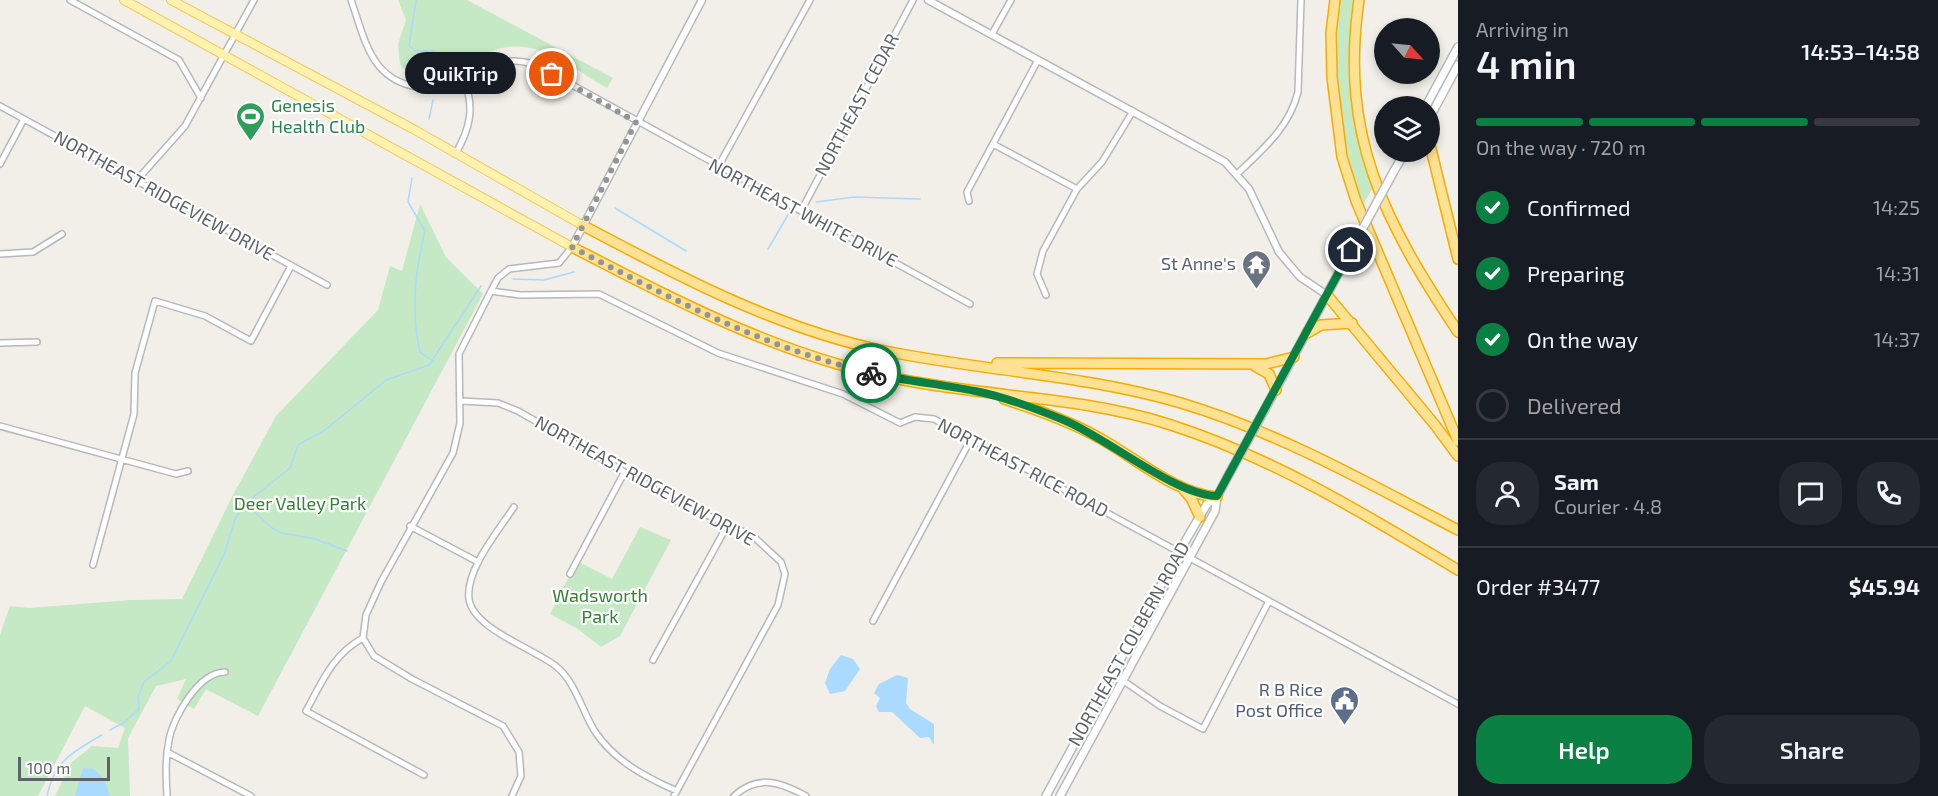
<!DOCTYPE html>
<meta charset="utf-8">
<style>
:root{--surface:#171b24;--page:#242831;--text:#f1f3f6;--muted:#9ea1a6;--line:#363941;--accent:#0b8043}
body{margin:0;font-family:"Exo 2",sans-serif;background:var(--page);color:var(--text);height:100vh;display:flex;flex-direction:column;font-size:22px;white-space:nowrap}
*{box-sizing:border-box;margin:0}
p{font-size:20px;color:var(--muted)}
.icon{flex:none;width:33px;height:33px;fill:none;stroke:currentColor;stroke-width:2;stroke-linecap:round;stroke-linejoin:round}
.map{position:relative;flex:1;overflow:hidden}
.drawer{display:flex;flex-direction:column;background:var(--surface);width:480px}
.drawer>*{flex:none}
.needle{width:39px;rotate:117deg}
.buttons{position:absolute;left:1374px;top:18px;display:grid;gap:12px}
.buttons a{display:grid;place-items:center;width:66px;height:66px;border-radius:50%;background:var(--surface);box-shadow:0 3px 9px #0003;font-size:30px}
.scale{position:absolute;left:18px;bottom:15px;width:92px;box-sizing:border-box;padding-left:6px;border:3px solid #5f6368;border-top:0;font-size:16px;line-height:21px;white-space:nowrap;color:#5f6368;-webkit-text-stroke:4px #fff;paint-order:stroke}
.pin{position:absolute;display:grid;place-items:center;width:51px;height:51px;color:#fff;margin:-26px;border:3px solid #fff;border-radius:50%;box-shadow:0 2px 6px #0007}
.courier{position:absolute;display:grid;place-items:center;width:60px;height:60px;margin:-30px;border:4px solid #0b8043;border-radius:50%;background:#fff;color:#222;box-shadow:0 2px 8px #0007}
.bubble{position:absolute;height:42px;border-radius:21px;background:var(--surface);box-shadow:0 3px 9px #0003;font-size:20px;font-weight:600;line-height:42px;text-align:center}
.head em{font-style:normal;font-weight:600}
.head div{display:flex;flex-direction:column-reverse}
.head{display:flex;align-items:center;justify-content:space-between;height:102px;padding:0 18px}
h1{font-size:39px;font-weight:600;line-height:45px}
.bar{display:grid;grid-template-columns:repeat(4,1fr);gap:9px 6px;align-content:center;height:72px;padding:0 18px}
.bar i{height:8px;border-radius:4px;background:var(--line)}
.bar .current{background:var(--accent)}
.bar p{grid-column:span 4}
.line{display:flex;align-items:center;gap:15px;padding:0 18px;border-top:2px solid var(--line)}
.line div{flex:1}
.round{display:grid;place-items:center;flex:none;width:63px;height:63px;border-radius:24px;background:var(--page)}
ol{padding:0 18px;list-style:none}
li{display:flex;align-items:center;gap:18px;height:66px}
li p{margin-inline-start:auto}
li .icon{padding:6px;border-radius:50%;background:var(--accent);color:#fff;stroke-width:4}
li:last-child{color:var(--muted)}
li i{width:33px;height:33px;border:3px solid var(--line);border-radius:50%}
.button{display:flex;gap:12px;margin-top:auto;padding:12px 18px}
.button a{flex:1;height:69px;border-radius:24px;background:var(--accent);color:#fff;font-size:24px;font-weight:600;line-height:69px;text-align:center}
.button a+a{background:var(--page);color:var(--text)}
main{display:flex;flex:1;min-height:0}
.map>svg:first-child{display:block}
.green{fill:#c5e8c5}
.water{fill:#aadaff}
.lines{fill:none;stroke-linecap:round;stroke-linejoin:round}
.stream{stroke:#aadaff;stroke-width:1.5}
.minor-casing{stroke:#b5b8bc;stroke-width:8}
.tertiary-casing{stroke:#b5b8bc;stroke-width:9}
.secondary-casing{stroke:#b6babf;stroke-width:10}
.primary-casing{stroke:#f2c960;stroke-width:10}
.motorway-casing{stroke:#f9ab00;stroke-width:12}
.minor{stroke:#fff;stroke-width:5}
.tertiary{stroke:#fff;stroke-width:6}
.secondary{stroke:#fff;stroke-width:7}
.primary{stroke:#fff2af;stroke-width:8}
.motorway{stroke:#fde293;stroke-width:9}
.secondary-bridge-casing{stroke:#b6babf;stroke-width:10;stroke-linecap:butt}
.secondary-bridge{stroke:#fff;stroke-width:7}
.done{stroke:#929495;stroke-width:6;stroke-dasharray:0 10.8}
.route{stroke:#0b8043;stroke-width:8}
.labels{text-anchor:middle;stroke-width:4.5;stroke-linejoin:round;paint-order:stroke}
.street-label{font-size:18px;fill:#5f6368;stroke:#fff}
.leisure-label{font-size:18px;fill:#27864d;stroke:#fff;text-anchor:start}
.worship-label{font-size:18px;fill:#5b616d;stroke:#fff;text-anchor:end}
.park-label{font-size:18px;fill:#348238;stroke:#fff}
.service-label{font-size:18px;fill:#4e5e75;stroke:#fff;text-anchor:end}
</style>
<main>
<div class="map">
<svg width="1458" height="796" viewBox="0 0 1458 796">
<rect width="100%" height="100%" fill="#f1efe8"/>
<path class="green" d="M398,0H467L613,78L607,88C569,66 532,32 487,53C476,58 466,67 455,73C450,73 446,70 441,69C426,67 411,81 400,64L398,44L406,20Z
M1339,0H1355C1346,63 1350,128 1373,188L1362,206C1341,139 1328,70 1339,0Z
M420,204L446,257L483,294L258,716L206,689L194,709L177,699L186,679L156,686L128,738L130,796H55L71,763L92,746L118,748L125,728L85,706L38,796H0V635L10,606L29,608L131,600L182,599L232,497L276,416L378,310L390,266L402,271Z
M640,527L671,540L620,636L601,647L578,629L550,614L577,561L612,579Z"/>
<path class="water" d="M841,655L853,659L860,669L845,691L830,694L825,683L830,669Z
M897,675L908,678L906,703L910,709L934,724V745L929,737L920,738L892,712H879L876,706L880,698L874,693L879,684Z
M83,768L94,769L104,779L110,796H75Z"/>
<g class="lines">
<path class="stream" d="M416,0L409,46L416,51H434L433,76
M429,119L433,100
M412,178L408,202L425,231C415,270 411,312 420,352L433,361
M816,202L854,197L920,199
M615,208L686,251
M768,249L789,213
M513,279L544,280L574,272
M247,505L272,528L282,533L315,539L347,551
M110,730L125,722L139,709L138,697L144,682L171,661L224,555L235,519L246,503L290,468L298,445L325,430L386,380L429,365L481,286
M47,796C54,761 74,751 102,735"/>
<defs>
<path id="minor" d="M70,0L179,60L201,98
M351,0C366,42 371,83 424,88C436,89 454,89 465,84C470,82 475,76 480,73C499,60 514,58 536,65L970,304
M992,34L1011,0
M0,106L327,285
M993,144L1077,189
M456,153C469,130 475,109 465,84
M0,164L24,119
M718,167L810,0
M1237,174C1263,149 1289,128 1298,92L1301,0
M137,180L185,126L254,0
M969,201L967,192L1038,60
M801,211L913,0
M0,254L33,252L62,234
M491,291L520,295L599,294L718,353L843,394L900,423L915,417L934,419L1179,552
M1046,295L1037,274L1043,251L1077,189L1102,162L1133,111
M0,343L37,342
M461,401L498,403L518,411L673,500L753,536L781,562L785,574L778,605L674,796
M0,426L176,474L188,471
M514,507C499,530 465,570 469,599C473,629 535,649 557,667C575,682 582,710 594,730C613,760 645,777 677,791
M410,526L478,562
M1190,558L1458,704
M93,565L134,414L135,373L155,301L205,316L251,341L291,266
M570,574L624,473
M873,621L971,439
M363,638C333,654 322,682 306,711L424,775
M653,660L727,526
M1112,673L1160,706L1203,729L1269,601
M167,752L251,796
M167,796C166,777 165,759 169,740C173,717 199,672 225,672
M512,796L521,776L519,752L503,726L412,679L374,656L363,638L366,615L381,582L453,453L460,423L459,354L491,291L498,278L509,269L559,263L572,247
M734,796C758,774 780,782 806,796"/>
<path id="tertiary" d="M928,0L1225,162L1249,189L1279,252L1300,277L1327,295
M572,247L702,0"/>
<path id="secondary" d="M1426,106L1458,47
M1430,117L1458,65
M1394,171L1405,152
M1265,409L1351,250
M1046,796L1179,552L1207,504L1217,497
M1060,796L1215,511L1217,497L1229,474"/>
<path id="primary" d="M124,0L572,247
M171,0L415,130L582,225"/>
<path id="motorway" d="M1335,0L1331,33L1332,77L1342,157L1356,201L1458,441
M1359,0C1339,137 1385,222 1458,332
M1430,145L1458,259
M582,225C678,276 774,327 880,350C981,371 1081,374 1181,403C1278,432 1368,483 1458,530
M572,247C679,302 784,358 904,380C991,397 1083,397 1168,424C1272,457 1365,514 1458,570
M1327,295L1435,425L1458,456
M1307,333L1321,325L1352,323
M997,363L1266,364L1294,357
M1255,366L1269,374L1276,390
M1004,399C1035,409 1066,420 1094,435C1131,454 1176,495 1217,497
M1184,490L1191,498L1200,517"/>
</defs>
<use href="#minor" class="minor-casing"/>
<use href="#tertiary" class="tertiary-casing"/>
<use href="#secondary" class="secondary-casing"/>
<use href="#primary" class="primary-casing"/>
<use href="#motorway" class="motorway-casing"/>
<use href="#minor" class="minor"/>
<use href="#tertiary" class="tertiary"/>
<use href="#secondary" class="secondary"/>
<use href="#primary" class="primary"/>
<use href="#motorway" class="motorway"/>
<defs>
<path id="secondary-bridge" d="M1351,250L1394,171
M1229,474L1265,409"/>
</defs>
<use href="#secondary-bridge" class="secondary-bridge-casing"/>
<use href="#secondary-bridge" class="secondary-bridge"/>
</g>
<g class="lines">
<path class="done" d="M552,74L636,122L572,247C668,297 764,348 871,373"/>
<path class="route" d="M871,373C905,381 940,384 975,391C1006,397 1037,409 1066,421C1110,440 1175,495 1217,496L1351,250"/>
</g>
<defs>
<symbol id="stadium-pin" viewBox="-11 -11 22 30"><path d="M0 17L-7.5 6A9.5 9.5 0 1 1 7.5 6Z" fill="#2e9e5b" stroke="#fff"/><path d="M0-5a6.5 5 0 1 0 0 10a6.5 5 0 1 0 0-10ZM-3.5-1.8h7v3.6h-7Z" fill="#fff"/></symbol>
<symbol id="temple-pin" viewBox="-11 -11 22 30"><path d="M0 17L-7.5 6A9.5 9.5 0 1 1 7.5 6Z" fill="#6b7280" stroke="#fff"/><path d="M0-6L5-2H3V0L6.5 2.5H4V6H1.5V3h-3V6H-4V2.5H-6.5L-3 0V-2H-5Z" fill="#fff"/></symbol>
<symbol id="civic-pin" viewBox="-11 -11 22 30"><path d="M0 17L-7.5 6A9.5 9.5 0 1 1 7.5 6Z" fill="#5c6f8a" stroke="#fff"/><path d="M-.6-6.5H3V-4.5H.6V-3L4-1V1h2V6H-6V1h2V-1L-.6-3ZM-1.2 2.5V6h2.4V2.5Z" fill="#fff"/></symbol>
</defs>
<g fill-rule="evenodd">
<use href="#stadium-pin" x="234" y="100" width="33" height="45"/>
<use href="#temple-pin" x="1240" y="248" width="33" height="45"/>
<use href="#civic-pin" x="1328" y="684" width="33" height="45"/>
</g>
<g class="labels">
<g class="street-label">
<text transform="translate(857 105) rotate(-62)" y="6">NORTHEAST CEDAR</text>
<text transform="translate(164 196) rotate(29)" y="6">NORTHEAST RIDGEVIEW DRIVE</text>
<text transform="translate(803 213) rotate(28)" y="6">NORTHEAST WHITE DRIVE</text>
<text transform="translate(1023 468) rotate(28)" y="6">NORTHEAST RICE ROAD</text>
<text transform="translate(645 481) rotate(29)" y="6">NORTHEAST RIDGEVIEW DRIVE</text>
<text transform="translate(1129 644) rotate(-61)" y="6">NORTHEAST COLBERN ROAD</text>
</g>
<g class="leisure-label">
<text x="271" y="112">Genesis<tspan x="271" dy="21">Health Club</tspan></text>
</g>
<g class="worship-label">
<text x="1236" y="270">St Anne's</text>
</g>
<g class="park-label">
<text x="300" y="510">Deer Valley Park</text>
<text x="600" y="602">Wadsworth<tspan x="600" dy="21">Park</tspan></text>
</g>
<g class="service-label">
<text x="1323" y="696">R B Rice<tspan x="1323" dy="21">Post Office</tspan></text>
</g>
</g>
</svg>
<div class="buttons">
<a><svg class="needle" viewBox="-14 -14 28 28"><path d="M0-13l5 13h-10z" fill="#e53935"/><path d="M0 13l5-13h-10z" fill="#9ea1a6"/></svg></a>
<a><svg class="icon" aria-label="layers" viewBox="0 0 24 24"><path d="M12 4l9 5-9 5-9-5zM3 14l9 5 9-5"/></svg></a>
</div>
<div class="scale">100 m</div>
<div class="pin" style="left:552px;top:74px;background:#ea580c"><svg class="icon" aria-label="bag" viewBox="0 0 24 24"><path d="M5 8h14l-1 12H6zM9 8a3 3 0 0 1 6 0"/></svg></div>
<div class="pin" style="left:1351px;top:250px;background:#1f2937"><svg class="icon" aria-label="home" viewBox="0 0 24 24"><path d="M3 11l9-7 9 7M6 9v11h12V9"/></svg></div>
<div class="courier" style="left:871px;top:373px"><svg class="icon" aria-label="bike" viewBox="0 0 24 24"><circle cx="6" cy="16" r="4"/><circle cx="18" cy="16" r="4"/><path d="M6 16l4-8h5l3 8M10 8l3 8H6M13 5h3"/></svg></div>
<div class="bubble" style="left:405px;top:52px;width:111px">QuikTrip</div>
</div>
<section class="drawer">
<div class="head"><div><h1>4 min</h1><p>Arriving in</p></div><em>14:53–14:58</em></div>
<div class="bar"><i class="current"></i><i class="current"></i><i class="current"></i><i></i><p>On the way · 720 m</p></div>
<ol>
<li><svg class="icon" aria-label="check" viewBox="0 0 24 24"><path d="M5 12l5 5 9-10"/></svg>Confirmed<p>14:25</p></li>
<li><svg class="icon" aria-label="check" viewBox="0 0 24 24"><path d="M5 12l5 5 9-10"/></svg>Preparing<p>14:31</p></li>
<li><svg class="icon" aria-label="check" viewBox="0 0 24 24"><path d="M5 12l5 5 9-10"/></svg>On the way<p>14:37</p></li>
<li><i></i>Delivered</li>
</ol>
<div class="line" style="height:108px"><a class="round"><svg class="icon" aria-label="person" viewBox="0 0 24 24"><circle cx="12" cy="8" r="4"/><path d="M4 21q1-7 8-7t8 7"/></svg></a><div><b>Sam</b><p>Courier · 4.8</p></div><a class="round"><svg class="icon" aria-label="chat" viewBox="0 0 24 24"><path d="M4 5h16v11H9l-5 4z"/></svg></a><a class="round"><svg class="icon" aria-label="phone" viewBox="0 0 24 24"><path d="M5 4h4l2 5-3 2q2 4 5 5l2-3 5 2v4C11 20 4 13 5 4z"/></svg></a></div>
<div class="line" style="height:78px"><div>Order #3477</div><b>$45.94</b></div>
<div class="button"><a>Help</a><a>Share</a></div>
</section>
</main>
